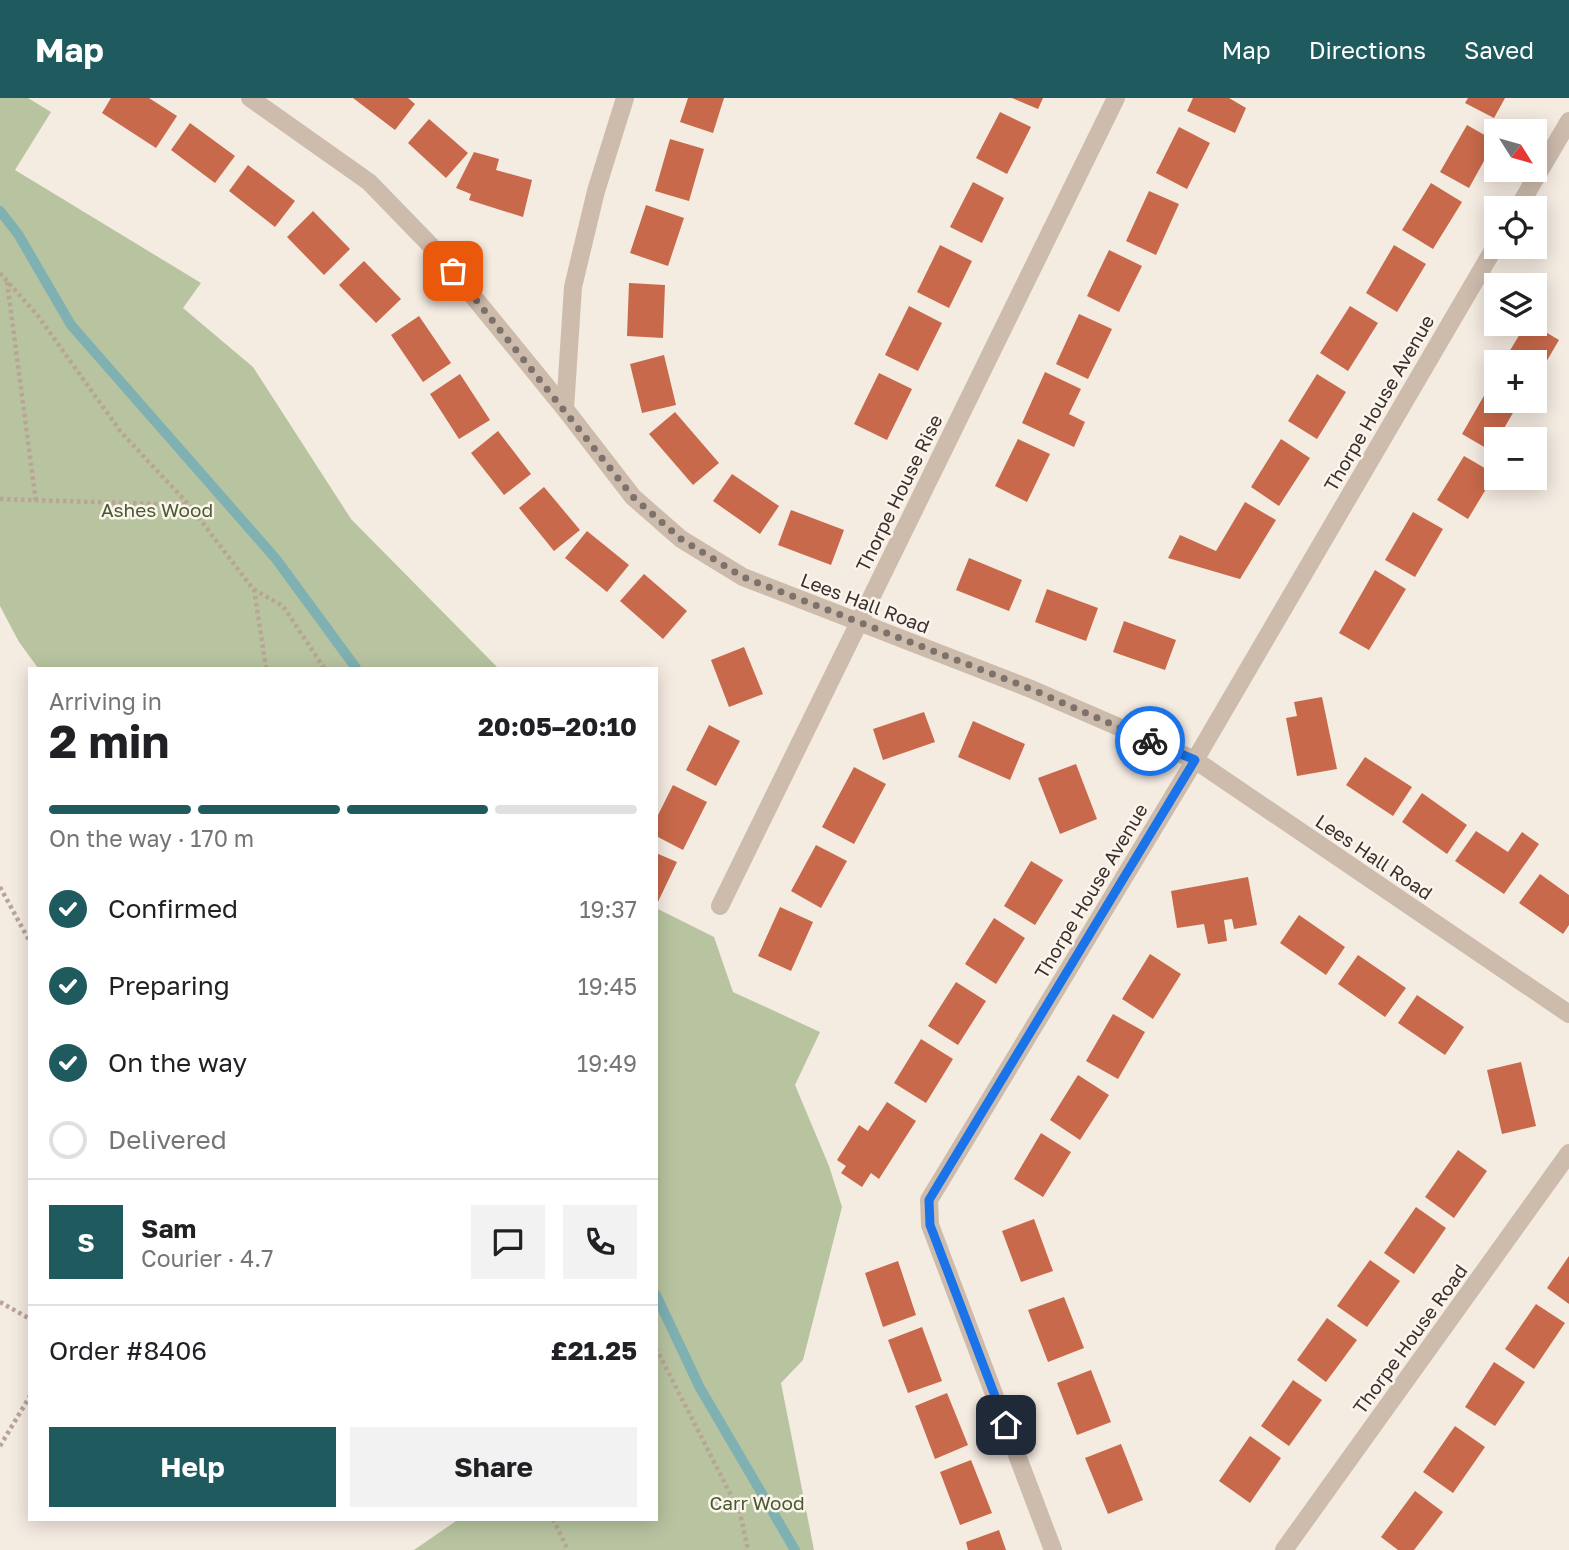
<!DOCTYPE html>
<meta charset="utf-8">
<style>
:root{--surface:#fff;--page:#f2f2f2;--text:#202124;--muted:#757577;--line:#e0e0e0;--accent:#1f5a5e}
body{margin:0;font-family:"Golos Text",sans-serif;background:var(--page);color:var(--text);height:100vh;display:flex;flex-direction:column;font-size:26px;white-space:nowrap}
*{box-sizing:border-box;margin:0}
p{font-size:23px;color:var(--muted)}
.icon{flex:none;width:38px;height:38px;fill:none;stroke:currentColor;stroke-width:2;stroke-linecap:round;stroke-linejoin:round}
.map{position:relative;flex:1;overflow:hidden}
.sheet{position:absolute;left:28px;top:569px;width:630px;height:854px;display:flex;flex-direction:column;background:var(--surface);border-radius:0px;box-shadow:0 4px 18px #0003}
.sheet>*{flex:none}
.needle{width:46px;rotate:127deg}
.controls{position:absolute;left:1484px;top:21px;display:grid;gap:14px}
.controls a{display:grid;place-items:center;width:63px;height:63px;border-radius:0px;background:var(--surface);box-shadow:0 4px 18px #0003;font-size:35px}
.pin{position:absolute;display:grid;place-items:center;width:60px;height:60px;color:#fff;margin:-30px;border-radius:14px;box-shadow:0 4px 10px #0006}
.courier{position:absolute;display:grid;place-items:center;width:70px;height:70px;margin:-35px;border:5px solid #1a73e8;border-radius:50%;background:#fff;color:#222;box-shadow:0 2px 9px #0007}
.head em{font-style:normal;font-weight:700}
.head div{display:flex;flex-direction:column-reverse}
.head{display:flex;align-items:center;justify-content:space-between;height:119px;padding:0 21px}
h1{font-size:46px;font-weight:700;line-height:52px}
.bar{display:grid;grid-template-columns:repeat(4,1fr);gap:10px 7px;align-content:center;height:84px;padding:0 21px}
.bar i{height:9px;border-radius:5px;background:var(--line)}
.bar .active{background:var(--accent)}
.bar p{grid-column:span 4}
.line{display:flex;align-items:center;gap:18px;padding:0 21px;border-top:2px solid var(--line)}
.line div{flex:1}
.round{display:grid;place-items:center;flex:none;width:74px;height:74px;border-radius:0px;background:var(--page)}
ol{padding:0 21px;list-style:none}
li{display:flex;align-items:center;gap:21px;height:77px}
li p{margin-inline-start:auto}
li .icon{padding:7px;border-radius:50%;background:var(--accent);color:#fff;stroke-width:4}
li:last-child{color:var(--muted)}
li i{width:38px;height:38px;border:4px solid var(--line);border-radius:50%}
.cta{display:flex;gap:14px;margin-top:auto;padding:14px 21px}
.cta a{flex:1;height:80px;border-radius:0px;background:var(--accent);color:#fff;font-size:28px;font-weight:700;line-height:80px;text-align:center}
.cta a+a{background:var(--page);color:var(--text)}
header{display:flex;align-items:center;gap:42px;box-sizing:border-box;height:98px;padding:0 35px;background:var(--accent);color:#fff}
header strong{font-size:33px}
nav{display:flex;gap:38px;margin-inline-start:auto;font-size:24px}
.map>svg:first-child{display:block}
.green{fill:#b8c4a0}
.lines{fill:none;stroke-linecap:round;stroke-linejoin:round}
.stream{stroke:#7fb0b2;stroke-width:10}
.building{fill:#c8694b}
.path{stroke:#b9a596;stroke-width:4.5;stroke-dasharray:3.5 3.5;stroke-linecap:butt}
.street{stroke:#cdbbac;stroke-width:18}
.done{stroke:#7c716b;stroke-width:7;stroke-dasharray:0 12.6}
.route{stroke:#1a73e8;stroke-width:9}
.labels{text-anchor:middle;stroke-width:5;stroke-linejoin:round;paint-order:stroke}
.street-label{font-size:19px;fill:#3b302b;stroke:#fbf5ee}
.park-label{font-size:19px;fill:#4a5a2e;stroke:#fbf5ee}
</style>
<header>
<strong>Map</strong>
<nav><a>Map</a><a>Directions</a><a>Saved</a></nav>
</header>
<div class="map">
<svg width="1569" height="1452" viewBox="0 0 1569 1452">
<rect width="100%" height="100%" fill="#f4ebe1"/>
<path class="green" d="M0,0H28L51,14L15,72L201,185L183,210L253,269L351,421L498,570H38L19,544L0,508Z
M656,810L714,839L733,894L820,934L795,987L829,1068L842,1109L803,1262L781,1285L814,1452H414L459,1421H656Z"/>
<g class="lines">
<path class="stream" d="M0,113L18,136L71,227L276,461L356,570
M656,1197L700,1290L795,1452"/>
</g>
<path class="building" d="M111,0H149L177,18L156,50L102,15Z
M353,0H408L415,6L395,32Z
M688,0H724L713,35L680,24Z
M1012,0H1043L1038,11Z
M1193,0H1229L1246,10L1235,35L1187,13Z
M1468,0H1505L1494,20L1465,5Z
M1000,14L1031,29L1007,76L976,60Z
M429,21L468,55L446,80L408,45Z
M190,25L235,58L215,85L171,52Z
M1467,27L1495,43L1469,90L1440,74Z
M1179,29L1210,45L1187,91L1156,75Z
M670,41L704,51L689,103L655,93Z
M474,54L499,61L496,72L532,82L523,119L469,102L471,96L456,90Z
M248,67L295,103L275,129L229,93Z
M973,84L1004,100L982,145L950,129Z
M1431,85L1462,104L1433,151L1402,132Z
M1149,93L1179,106L1156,157L1126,143Z
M646,107L684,120L668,168L630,155Z
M313,113L350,151L324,177L287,139Z
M940,147L972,163L949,210L917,194Z
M1394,147L1426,166L1397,214L1366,195Z
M1109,152L1142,168L1119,214L1087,198Z
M364,163L401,201L376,225L339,187Z
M629,185L665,187L663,240L627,238Z
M909,208L942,225L918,273L885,257Z
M1350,208L1378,225L1348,273L1320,255Z
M1079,216L1112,231L1088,281L1056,266Z
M419,218L451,265L423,284L391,237Z
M1526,226H1532L1559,242L1535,283V264H1503Z
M664,257L676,307L642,315L630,266Z
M1045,274L1081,291L1069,316L1085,324L1074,349L1022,325Z
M879,275L912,291L887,342L854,326Z
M460,276L490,322L459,341L430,296Z
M1317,276L1346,294L1317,341L1288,323Z
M1489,289L1496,293V303L1518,306L1491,353L1462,336Z
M675,314L719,365L693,387L649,336Z
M498,333L531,376L504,397L471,355Z
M1018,341L1050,356L1027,404L995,388Z
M1281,341L1310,360L1279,408L1251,389Z
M1464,358L1495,376L1468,421L1437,402Z
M732,376L779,408L760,436L713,403Z
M544,389L580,432L554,453L519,410Z
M1245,404L1276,422L1240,481L1168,460L1180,437L1216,453Z
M791,412L844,432L831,467L778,447Z
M1413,414L1443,431L1415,479L1385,462Z
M587,433L629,467L607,494L565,460Z
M969,460L1022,482L1009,513L956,492Z
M1375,472L1406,491L1369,552L1339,535Z
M644,476L687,513L663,541L620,503Z
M1047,491L1098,510L1086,543L1035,524Z
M1124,523L1176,542L1165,572L1113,554Z
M744,549L763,596L729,609L711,562Z
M1322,599L1337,671L1297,678L1286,620L1297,618L1294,604Z
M924,614L935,644L883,662L873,631Z
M973,623L1025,646L1010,682L958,659Z
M709,627L740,643L716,688L686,672Z
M1365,659L1412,689L1393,718L1346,687Z
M1076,666L1097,721L1060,736L1038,680Z
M854,669L886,686L854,746L822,729Z
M673,687L707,704L683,752L656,738V721Z
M1422,695L1467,727L1447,756L1402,724Z
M1476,733L1508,754L1522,734L1539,746L1504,796L1455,763Z
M816,747L847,763L821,810L791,793Z
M656,755L677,764L656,808Z
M1031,763L1063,782L1035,827L1004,808Z
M1540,776L1569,797V827L1563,836L1519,805Z
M1248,779L1257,827L1234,831L1232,821L1224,822L1227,843L1208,846L1204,826L1177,830L1171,793Z
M780,809L813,824L791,873L758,858Z
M1299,817L1345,849L1326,877L1280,845Z
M994,820L1025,840L996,886L965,866Z
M1150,856L1181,876L1153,921L1122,901Z
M1358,857L1406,890L1385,919L1338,886Z
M956,884L986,903L958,947L928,928Z
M1417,897L1464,929L1445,957L1398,925Z
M1113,916L1145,934L1118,981L1086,963Z
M921,941L953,961L926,1005L894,985Z
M1521,964L1536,1028L1502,1036L1487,972Z
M1078,977L1109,997L1080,1042L1050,1022Z
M887,1004L916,1023L879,1081L871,1075L862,1089L841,1075L846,1068L837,1062L859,1027L868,1033Z
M1041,1035L1071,1054L1043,1099L1014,1081Z
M1458,1052L1487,1073L1454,1120L1425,1099Z
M1416,1109L1446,1130L1414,1176L1384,1155Z
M1034,1121L1053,1173L1021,1184L1002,1133Z
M1569,1158V1206L1547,1190Z
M1370,1162L1400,1183L1367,1229L1337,1208Z
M898,1163L916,1217L883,1229L865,1175Z
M1064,1199L1084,1250L1048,1264L1028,1212Z
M1536,1206L1565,1225L1534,1271L1505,1251Z
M1327,1220L1357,1242L1326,1284L1297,1262Z
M922,1229L942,1283L908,1295L888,1242Z
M1494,1264L1525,1284L1495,1328L1465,1309Z
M1091,1272L1111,1324L1077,1337L1057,1285Z
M1293,1282L1322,1302L1289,1348L1261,1328Z
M947,1295L968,1347L935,1361L915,1308Z
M1455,1328L1485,1349L1453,1395L1423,1374Z
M1250,1338L1281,1360L1250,1405L1219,1383Z
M1121,1346L1143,1402L1108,1416L1085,1360Z
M971,1362L992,1415L960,1427L940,1374Z
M1415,1393L1443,1414L1414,1452H1398L1381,1439Z
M999,1432L1006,1452H968L966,1444Z"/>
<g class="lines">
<path class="path" d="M0,175L38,218L121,334L189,407L253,491L283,508L324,570
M7,184L36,404
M0,401L188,407
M254,491L266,570
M0,789L30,844
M0,1204L30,1221
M656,1250L740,1415L748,1452
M0,1348L30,1298
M553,1421L568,1452"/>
<path class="street" d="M250,0L369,84L437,154L565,311L633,399L681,441L743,479L1031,591L1195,662L1569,916
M1518,110L1569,23
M565,311L573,189L596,93L625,0
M720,808L1116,0
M1053,1452L930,1127L929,1102L1195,662L1496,147
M1284,1452L1569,1055"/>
</g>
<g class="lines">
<path class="done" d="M453,173L633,399L681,441L743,479L1031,591L1150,643"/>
<path class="route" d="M1006,1327L930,1127L929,1102L1195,662L1150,643"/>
</g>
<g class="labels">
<g class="street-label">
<text transform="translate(1379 305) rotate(-60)" y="7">Thorpe House Avenue</text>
<text transform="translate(899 395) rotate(-64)" y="7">Thorpe House Rise</text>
<text transform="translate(865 505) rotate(21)" y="7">Lees Hall Road</text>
<text transform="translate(1374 759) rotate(34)" y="7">Lees Hall Road</text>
<text transform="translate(1091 793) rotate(-59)" y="7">Thorpe House Avenue</text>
<text transform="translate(1410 1241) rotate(-54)" y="7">Thorpe House Road</text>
</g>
<g class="park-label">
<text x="157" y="419">Ashes Wood</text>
<text x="757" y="1412">Carr Wood</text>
</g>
</g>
</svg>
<div class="controls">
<a><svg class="needle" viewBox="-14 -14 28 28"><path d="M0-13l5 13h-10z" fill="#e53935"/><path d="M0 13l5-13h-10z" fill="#757577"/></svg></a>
<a><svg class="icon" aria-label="locate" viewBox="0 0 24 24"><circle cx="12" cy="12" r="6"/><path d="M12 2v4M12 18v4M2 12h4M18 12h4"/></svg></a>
<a><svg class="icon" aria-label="layers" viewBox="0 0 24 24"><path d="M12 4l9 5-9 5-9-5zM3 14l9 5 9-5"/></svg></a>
<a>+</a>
<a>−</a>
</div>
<div class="pin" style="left:453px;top:173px;background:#ea580c"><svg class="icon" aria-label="bag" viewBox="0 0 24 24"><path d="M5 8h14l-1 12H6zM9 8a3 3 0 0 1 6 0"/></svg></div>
<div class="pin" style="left:1006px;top:1327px;background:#1f2937"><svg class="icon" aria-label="home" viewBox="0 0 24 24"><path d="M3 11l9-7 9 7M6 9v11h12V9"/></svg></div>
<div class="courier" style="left:1150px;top:643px"><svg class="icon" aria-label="bike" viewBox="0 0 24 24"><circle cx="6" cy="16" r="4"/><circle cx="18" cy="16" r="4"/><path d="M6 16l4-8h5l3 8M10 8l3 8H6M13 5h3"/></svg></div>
<section class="sheet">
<div class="head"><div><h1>2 min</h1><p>Arriving in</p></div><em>20:05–20:10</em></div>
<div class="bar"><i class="active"></i><i class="active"></i><i class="active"></i><i></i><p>On the way · 170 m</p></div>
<ol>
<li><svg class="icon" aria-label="check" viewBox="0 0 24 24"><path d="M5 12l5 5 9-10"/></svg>Confirmed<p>19:37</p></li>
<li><svg class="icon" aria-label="check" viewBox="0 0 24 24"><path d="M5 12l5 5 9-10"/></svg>Preparing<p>19:45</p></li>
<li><svg class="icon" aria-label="check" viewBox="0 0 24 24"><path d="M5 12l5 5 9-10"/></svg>On the way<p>19:49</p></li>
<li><i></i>Delivered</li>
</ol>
<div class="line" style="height:126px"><b class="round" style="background:var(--accent);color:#fff">S</b><div><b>Sam</b><p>Courier · 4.7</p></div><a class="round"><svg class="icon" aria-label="chat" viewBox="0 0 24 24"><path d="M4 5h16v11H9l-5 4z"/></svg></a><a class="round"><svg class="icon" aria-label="phone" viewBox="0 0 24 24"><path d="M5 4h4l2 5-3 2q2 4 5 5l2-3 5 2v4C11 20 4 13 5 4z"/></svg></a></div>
<div class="line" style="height:91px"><div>Order #8406</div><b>£21.25</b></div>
<div class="cta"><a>Help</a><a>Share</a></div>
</section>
</div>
